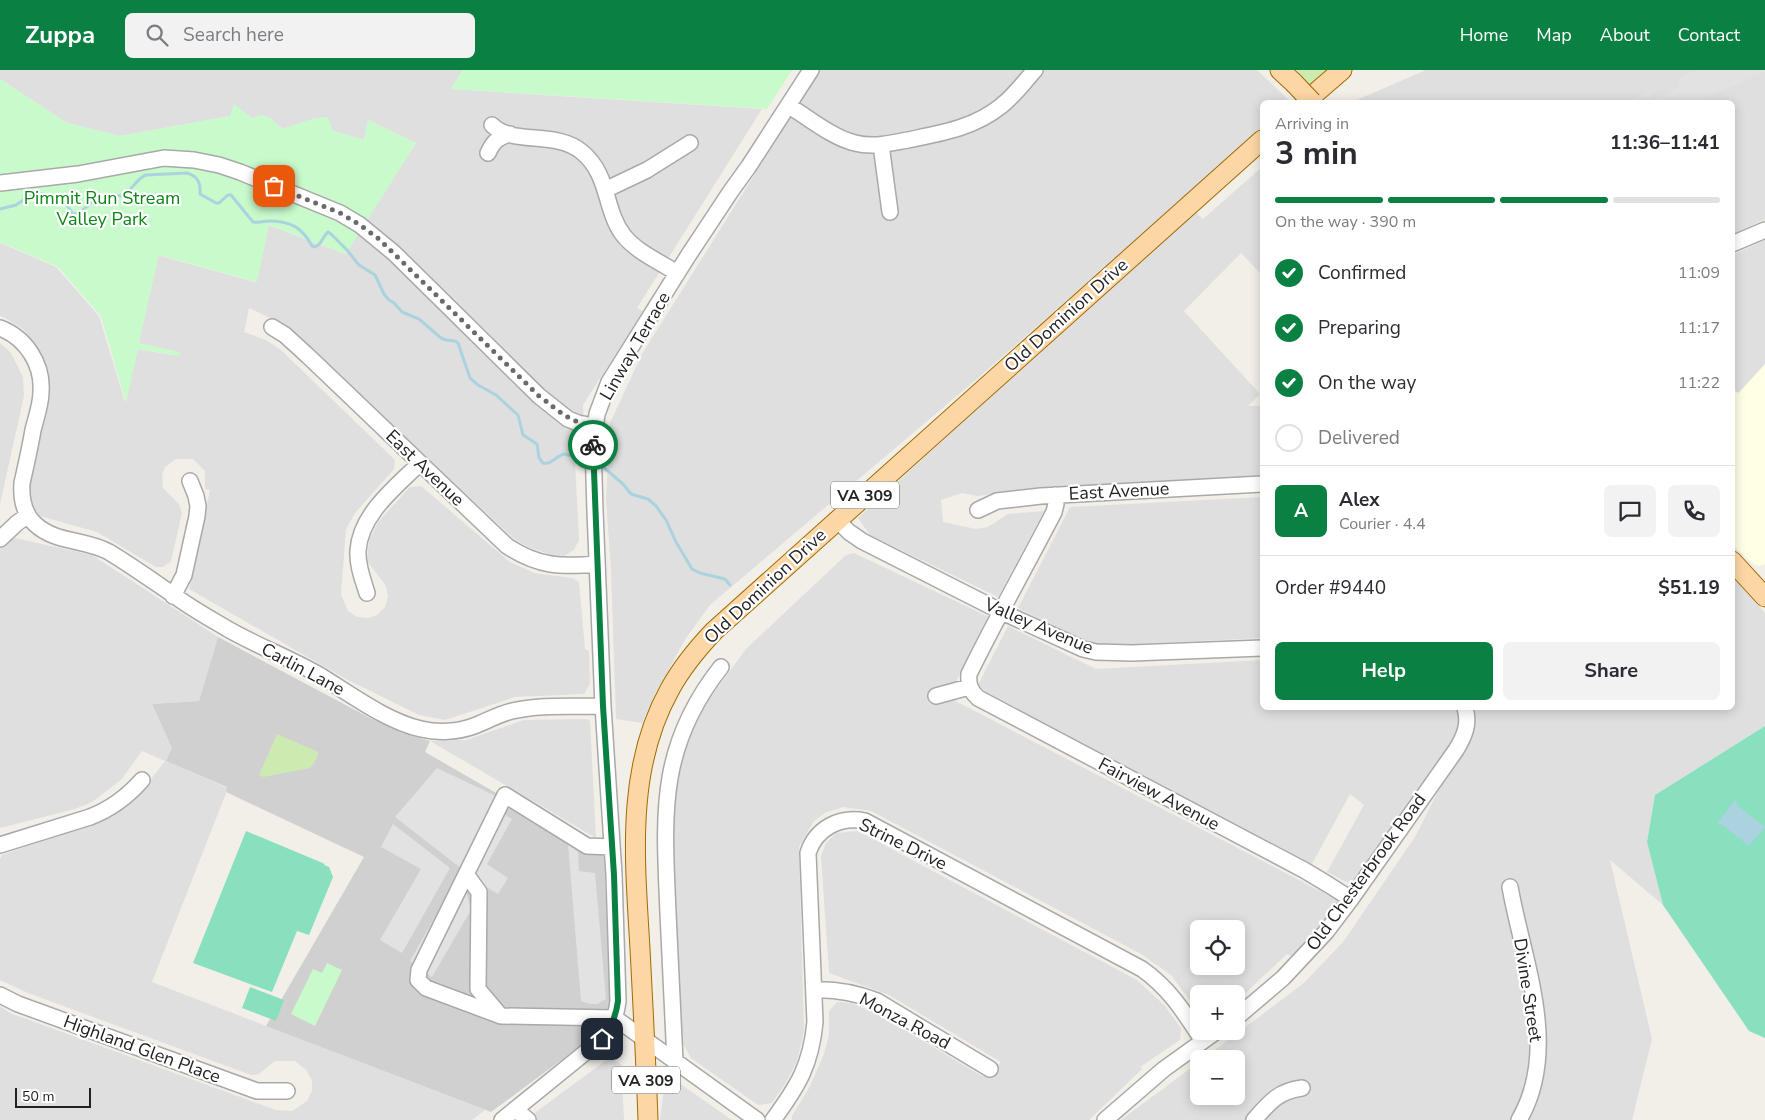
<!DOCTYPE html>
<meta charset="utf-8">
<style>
:root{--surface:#fff;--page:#f2f2f3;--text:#2b2b33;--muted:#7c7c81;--line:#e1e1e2;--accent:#0b8043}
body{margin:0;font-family:"Nunito Sans",sans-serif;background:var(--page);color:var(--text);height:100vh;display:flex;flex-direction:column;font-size:19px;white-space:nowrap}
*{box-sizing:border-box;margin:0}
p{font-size:16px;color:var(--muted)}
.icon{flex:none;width:28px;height:28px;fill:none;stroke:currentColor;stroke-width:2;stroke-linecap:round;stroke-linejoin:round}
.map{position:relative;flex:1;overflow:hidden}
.drawer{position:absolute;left:1260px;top:30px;width:475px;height:610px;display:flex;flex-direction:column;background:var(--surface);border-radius:8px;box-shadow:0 2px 12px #0003}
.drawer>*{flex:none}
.controls{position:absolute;left:1190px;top:850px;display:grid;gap:10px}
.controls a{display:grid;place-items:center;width:55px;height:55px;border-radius:8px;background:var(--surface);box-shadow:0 2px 12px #0003;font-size:25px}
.scale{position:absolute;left:15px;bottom:12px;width:76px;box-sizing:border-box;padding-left:5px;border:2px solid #222;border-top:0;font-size:14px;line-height:18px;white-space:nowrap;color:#222;-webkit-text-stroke:4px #fff;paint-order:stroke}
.pin{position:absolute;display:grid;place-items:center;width:42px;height:42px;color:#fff;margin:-21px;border-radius:10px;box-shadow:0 2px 8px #0006}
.courier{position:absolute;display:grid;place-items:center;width:50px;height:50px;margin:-25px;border:4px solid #0b8043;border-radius:50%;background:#fff;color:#222;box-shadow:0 1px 6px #0007}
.headline em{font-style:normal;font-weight:700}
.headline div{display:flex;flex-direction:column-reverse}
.headline{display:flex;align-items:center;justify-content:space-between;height:85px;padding:0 15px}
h1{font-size:32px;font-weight:700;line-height:38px}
.bar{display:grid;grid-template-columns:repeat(4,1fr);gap:8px 5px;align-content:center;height:60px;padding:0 15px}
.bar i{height:6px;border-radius:4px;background:var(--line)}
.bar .current{background:var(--accent)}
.bar p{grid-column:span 4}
.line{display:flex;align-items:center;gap:12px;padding:0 15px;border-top:1px solid var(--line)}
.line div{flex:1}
.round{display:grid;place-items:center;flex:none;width:52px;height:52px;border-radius:8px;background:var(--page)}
ol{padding:0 15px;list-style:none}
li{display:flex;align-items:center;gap:15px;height:55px}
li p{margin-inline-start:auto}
li .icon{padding:5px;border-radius:50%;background:var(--accent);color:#fff;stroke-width:4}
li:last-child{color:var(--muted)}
li i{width:28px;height:28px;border:2px solid var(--line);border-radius:50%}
.action{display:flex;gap:10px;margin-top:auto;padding:10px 15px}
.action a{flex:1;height:58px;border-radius:8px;background:var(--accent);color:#fff;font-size:20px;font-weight:700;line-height:58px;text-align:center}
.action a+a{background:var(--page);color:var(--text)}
header{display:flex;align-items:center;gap:30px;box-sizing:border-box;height:70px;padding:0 25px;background:var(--accent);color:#fff}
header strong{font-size:24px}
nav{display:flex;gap:28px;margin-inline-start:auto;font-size:18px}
.search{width:350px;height:45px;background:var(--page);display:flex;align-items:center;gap:12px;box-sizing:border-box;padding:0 18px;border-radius:8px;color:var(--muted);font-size:19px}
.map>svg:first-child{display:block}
.residential{fill:#e0dfdf;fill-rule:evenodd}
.education{fill:#ffffe5}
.religious{fill:#d0d0d0}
.grass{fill:#cdebb0}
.park{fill:#c8facc}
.pitch{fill:#88e0be}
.parking{fill:#e2e2e2}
.water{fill:#aad3df}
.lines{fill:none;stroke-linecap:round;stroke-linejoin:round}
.stream{stroke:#aad3df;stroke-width:3}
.minor-casing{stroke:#a9a9a9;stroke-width:18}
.major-casing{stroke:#a06b00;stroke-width:21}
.minor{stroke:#fff;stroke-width:15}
.major{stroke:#fcd6a4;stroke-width:19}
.major-bridge-casing{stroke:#a06b00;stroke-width:21;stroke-linecap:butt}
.major-bridge{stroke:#fcd6a4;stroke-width:19}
.done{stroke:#6b6a68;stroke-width:5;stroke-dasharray:0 9}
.route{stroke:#0b8043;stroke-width:6}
.labels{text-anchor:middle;stroke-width:4.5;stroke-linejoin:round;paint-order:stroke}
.shield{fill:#fff;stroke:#646464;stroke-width:1}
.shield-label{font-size:16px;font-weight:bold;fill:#222}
.park-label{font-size:18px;fill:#0c8416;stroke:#fff}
.street-label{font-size:18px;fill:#222;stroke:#fff}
</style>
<header>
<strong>Zuppa</strong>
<div class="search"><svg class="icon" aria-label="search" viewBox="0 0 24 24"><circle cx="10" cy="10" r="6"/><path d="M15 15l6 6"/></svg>Search here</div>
<nav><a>Home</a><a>Map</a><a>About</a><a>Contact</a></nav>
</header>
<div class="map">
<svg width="1765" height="1050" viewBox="0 0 1765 1050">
<rect width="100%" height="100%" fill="#f2efe9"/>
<path class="residential" d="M0,0H463L451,19L762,39L637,238L643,241L583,335L585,389L575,391L579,470L574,480L564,486L551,485L526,476L512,467L285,255L249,238L244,262L266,270L281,280L395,390L394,399L355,443L346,459L341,525L348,541L357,547L368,548L377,545L385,537L388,526L386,516L367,491L369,470L378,452L410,417L421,416L510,492L534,503L572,508L579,512L585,579L589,581L590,614L584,624L515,627L445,650L419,645L346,609L189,519L210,420L205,419V401L193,389H176L165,397L162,405L163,418L179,434L182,443L171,491L163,497H156L97,462L40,446L30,434L27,421L45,343L49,319L47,305L37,279L23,259L5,248L0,246V174H3L56,197L99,246L125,332L137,279L178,286L138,273L157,185L255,212L268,155L345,184L416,73L368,50L364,70L333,61L316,48L282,59L270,48L261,45L252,49L230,46L120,66L67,53L0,9Z
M820,0H1257L1291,32H1262V59L978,308L710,535L686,568L656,622L642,653L616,649L611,501L606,429L610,353L642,284Z
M1426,0H1765V149L1733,164L1732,32H1352Z
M1262,97V205L1241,183L1184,241L1260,324L1248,336H1262V407L1051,417L977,426L962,423L941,430L943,452L976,459L988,457L1008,444L1044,441L998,527L870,465L858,448L1194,141L1203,149Z
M1765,170V294L1738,323L1733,320V185Z
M0,273L11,283L23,307L24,326L0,434Z
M1262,427V568L1094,576L1018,538L1070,437Z
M0,455L10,467L92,485L218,567L199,631L152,634L172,678L166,691L228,718L152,912L485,1040L472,1050H0V936L10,943L276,1040L292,1041L307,1031L312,1021V1010L306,1000L295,991H275L259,1004L251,1005L28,923L0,910V789L2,785L107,748L141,722L165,691L142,681L121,710L92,732L75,739L0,758Z
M854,483L989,547L948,627L1345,834L1295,888L1287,884L1236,932V924H1199V943L1171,905L1141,884L871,741L843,737L825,743L814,751L799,777L804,961L797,991L785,1014L772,1033L758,1035L691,988L683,974L671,774L676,713L685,679L705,635L746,579L846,485ZM1199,859H1236V896H1199Z
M1733,507L1765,543V656L1655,725L1647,772L1663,835L1610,790L1652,969L1632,1050H1121L1199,992V1026H1236V989H1203L1304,913L1343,872L1415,767L1474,651L1476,638H1732Z
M1008,556L1096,599L1262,590V638H1463L1457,675L1405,736L1356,817L1327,802L1364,735L1350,724L1312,794L977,617Z
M586,649L590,651L596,768L430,671L466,670L524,650Z
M858,761L1137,910L1165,936L1181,958L1180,970L1140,997L1142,999L1089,1050H792V1046L809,1018L824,984L829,964V941L837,932L851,933L876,943L982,1006L991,1003L1001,992L889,925L829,903L821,786L826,773L836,763Z
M612,989L621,994L624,1050H525L605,991Z
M666,1004L732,1050H660Z"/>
<path class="education" d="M1765,294V494L1759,496L1753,494L1733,475L1732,320L1739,323Z"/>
<path class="religious" d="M218,567L372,649L402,663L430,671L425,682L604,785L611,953L491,1042L266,956L364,787L226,722L227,717L166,691L172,678L152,634L199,631Z"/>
<path class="grass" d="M1297,0H1331L1312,18L1299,5Z
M277,664L318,682L317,688L310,698L263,707L259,705Z"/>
<path class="park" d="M463,0H792L767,39L451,19Z
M0,9L67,53L120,66L230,46L234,34L252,48L261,45L270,48L282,59L316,48L328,47L333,61L364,70L368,50L416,73L346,184L269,155L257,212L159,185L139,273L180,282L179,286L138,279L126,333L101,246L58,197L5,174H0Z
M327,893L342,900L315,956L291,944L313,899L322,903Z"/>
<path class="pitch" d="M1765,656V968L1749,961L1663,835L1647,772L1655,725Z
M246,761L325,794L324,795L329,797L333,807L309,865L297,861L272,922L193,893Z
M250,917L284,930L276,951L242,938Z"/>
<path class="parking" d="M1696,0H1765V2L1696,32H1625L1650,21L1654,29L1680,17L1677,9Z
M437,698L498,727L462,799L395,747Z
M505,745L512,749L487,794L508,808L498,824L471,808Z
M393,754L450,798L402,883L380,870L421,799L381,777Z
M568,774L578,782L579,801L595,803L606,929L597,934H590L581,931Z
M461,801L471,840L432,907L410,891Z"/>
<path class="water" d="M1735,730L1738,733L1737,735L1765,757L1749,776L1721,754L1720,756L1717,753Z"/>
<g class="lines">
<path class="stream" d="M0,139L16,135L31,125L38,123L43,124L66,134L73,144C83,144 86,135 94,131C103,126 114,125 123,126C132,120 137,108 146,105L187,103C198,106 201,113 200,124L216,133H219L228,125H231L253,152C258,153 263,151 269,151C290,151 302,157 312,176L315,177C322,175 322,167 328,162L331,164L347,180L359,195L375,205L384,224L389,230L394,233L402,242L419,249L441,268L446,270L455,271L458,273L470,308L478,315L496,325L518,345L523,365L537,374L539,388L543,393C552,395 556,386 564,384L584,389
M602,396L623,414L631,424L648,429L656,436L666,450L676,472L692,499L700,503L725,509L730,515"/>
<defs>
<path id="minor" d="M789,36C809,48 833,68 855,73C873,78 891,73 908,70C941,63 974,58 1001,36C1014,26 1024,12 1035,0
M492,55C513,76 556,60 582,82C610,105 604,141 624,166C637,182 660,192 677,203
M881,75L890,142
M488,83C493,72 498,67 510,64
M0,113L78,104L164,88L194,90L219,95L240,102L340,143L360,155L394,183L539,326L568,349L578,353L594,356
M605,120L647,100L690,73
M1732,174L1765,160
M272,257L285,265L308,286L507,476C539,497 561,497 597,494
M0,258C26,268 43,294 41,322C41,334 36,348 33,360C30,378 26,395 22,413C21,428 23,443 35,454C55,473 85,469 109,482C132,496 153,511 175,526C191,538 209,548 226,558C257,576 290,588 321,606C350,624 388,652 421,659C438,663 458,662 474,656C487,651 499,644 512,641C541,634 574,637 603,636
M1055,425L1056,434L1054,442C1026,496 996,549 969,604C968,614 970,621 978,628L1304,800L1329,815L1351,829
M978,440L997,431L1041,426L1262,414
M837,450L849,462L862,471L1002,542L1083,579L1096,582L1132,583L1262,578
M0,469L17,453L27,446
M367,523C363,510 357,495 358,481C360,444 396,417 420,393
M173,526L184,505L197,446L198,436L196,426L190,411
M936,626L969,617
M0,775L90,747C111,739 127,727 142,710
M612,777L587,776L505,725L419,900L418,910L426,918L501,946L615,948
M466,804L479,822L478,919L500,945
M1510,817C1523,891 1561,978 1519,1050
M814,920C837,919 856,923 877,931L990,999
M0,925L18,934L257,1021H287
M615,948L757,1050
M1236,948L1283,908L1326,862L1351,829L1456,680C1464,667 1470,654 1465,638
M675,991C673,942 670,892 668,843C664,746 657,678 721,597
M515,1039L528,1050
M502,1050L602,969C612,957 616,947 618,931L614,805L603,636L595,441L593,374L597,344L609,312L688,186L731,121L749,96L811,0
M773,1050C798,1016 811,995 815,952L808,783C816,758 840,746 865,751L1142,899C1170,919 1184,942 1203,971
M1105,1050L1164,999L1217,961
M1254,1050C1269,1033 1278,1021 1302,1018"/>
<path id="major" d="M1280,0L1294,13
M1305,32L1342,0
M1732,491L1765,527
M648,1050C646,993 643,936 640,879C635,791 625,699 670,619C682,597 697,579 714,561L1262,70"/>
</defs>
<use href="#minor" class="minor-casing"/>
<use href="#major" class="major-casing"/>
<use href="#minor" class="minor"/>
<use href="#major" class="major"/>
<defs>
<path id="major-bridge" d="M1294,13L1312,32"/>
</defs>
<use href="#major-bridge" class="major-bridge-casing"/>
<use href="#major-bridge" class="major-bridge"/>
</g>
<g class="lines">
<path class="done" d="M274,116L340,143L360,155L379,169L539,326C558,340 570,353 594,356L593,375"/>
<path class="route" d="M593,375L603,636L614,805L618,931C616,946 612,957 602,969"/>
</g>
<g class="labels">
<g class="shield">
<rect x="831" y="411.5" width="68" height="27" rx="4"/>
<rect x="612" y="996.5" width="68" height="27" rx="4"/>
</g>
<g class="shield-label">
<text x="865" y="431">VA 309</text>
<text x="646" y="1016">VA 309</text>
</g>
<g class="park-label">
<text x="102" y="134">Pimmit Run Stream<tspan x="102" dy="21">Valley Park</tspan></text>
</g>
<g class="street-label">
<text transform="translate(1066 245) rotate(-42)" y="6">Old Dominion Drive</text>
<text transform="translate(635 276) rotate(-60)" y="6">Linway Terrace</text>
<text transform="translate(425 398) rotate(44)" y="6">East Avenue</text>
<text transform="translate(1119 421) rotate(-3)" y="6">East Avenue</text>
<text transform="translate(765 516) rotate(-43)" y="6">Old Dominion Drive</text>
<text transform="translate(1039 556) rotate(23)" y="6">Valley Avenue</text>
<text transform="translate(303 599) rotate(28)" y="6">Carlin Lane</text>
<text transform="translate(1159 724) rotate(28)" y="6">Fairview Avenue</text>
<text transform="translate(903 774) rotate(26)" y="6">Strine Drive</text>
<text transform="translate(1366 802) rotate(-54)" y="6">Old Chesterbrook Road</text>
<text transform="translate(1528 920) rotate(81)" y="6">Divine Street</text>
<text transform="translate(905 951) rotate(28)" y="6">Monza Road</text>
<text transform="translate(142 979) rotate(20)" y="6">Highland Glen Place</text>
</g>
</g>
</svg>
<div class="controls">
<a><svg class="icon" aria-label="locate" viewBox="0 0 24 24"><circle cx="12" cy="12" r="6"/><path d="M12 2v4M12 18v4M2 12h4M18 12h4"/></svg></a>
<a>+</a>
<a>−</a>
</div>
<div class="scale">50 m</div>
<div class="pin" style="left:274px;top:116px;background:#ea580c"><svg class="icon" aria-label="bag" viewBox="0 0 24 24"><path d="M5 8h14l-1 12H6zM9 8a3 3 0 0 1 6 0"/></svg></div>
<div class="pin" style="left:602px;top:969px;background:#1f2937"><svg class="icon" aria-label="home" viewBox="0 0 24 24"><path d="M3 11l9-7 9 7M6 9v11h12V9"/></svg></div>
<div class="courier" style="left:593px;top:375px"><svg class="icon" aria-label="bike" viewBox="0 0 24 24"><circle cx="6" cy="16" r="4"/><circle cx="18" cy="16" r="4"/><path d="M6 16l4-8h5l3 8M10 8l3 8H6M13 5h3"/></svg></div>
<section class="drawer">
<div class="headline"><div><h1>3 min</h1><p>Arriving in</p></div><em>11:36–11:41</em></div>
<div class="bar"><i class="current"></i><i class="current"></i><i class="current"></i><i></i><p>On the way · 390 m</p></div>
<ol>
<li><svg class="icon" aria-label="check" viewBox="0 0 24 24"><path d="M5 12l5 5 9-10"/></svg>Confirmed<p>11:09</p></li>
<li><svg class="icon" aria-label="check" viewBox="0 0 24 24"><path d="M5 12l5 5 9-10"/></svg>Preparing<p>11:17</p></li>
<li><svg class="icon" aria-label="check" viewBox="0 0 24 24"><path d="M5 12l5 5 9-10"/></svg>On the way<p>11:22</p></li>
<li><i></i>Delivered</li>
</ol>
<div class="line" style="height:90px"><b class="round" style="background:var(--accent);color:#fff">A</b><div><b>Alex</b><p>Courier · 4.4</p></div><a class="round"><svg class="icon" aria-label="chat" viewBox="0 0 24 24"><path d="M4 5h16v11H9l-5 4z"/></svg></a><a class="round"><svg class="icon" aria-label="phone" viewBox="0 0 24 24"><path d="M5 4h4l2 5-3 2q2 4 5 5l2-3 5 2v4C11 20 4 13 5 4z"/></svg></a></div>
<div class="line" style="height:65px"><div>Order #9440</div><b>$51.19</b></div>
<div class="action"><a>Help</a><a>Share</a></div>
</section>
</div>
